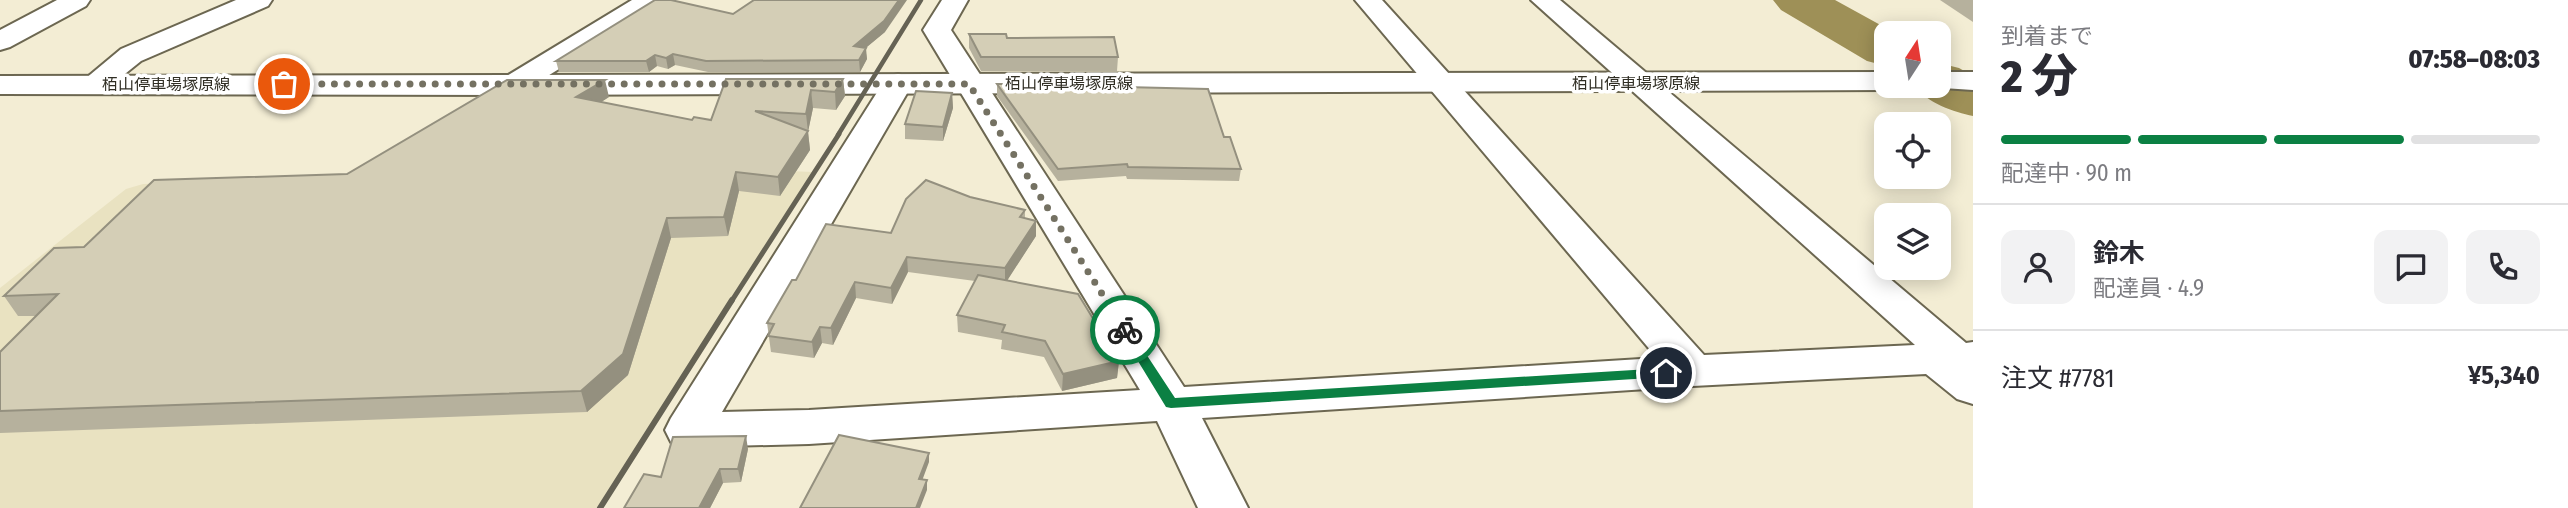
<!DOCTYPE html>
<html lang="ja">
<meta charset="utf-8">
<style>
:root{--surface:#fff;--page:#f2f2f3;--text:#2b2b33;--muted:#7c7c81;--line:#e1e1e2;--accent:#0b8043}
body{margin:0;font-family:"Fira Sans Condensed","Noto Sans JP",sans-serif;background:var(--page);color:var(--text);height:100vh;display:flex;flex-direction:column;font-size:26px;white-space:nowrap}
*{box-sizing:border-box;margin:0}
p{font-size:23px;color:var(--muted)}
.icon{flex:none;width:38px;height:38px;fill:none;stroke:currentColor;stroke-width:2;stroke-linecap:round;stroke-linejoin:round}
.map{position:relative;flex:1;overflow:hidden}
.panel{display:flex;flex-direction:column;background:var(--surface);width:595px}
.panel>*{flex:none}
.needle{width:46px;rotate:12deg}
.fabs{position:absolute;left:1874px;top:21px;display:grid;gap:14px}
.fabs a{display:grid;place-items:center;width:77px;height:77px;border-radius:14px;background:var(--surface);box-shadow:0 4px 18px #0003;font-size:35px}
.pin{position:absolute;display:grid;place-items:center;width:60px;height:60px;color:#fff;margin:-30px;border:4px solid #fff;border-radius:50%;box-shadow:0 2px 7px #0007}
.courier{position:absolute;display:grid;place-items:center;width:70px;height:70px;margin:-35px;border:5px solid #0b8043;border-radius:50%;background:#fff;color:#222;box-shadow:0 2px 9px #0007}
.head em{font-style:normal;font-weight:800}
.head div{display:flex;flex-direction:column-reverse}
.head{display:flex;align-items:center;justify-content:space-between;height:119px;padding:0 28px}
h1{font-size:46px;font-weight:800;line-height:52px}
.bar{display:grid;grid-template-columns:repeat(4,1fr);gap:10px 7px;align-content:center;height:84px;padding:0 28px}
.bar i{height:9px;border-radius:5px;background:var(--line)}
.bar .active{background:var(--accent)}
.bar p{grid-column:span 4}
.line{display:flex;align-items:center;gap:18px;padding:0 28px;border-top:2px solid var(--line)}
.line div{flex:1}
.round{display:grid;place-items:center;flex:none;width:74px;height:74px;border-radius:14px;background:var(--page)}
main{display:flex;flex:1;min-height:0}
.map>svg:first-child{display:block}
.built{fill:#e9e2c1}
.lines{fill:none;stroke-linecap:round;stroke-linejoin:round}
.river{fill:#9e9057;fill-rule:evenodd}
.minor-casing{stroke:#6c6751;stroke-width:4}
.major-casing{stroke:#6c6751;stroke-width:4}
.minor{fill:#fff;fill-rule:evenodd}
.major{fill:#fff;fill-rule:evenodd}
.rail-far2{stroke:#656254;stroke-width:4.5}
.rail-far1{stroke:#656254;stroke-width:5}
.rail{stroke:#656254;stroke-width:6}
.wall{fill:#b6b19d}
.shaded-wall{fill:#94907f}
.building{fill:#d4ceb6;stroke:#94907f;stroke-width:2}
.route{fill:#0b8043}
.done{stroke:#747162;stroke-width:7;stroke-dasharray:0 12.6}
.labels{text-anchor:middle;stroke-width:7;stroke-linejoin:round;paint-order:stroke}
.far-street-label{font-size:16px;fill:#302e24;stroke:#fff}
</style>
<main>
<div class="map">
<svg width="1973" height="508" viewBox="0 0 1973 508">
<rect width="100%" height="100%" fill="#f3edd4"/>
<path class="built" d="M588,163L813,172L597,508H0V288L126,189L143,184L584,172Z"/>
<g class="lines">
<path class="river" d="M1773,0H1835L1895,33H1886V66L1867,61L1781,10Z
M1939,63L1959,68L1973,76V116C1954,112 1927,103 1915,86H1939Z"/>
<defs>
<path id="minor" d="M57,0H90L86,6L10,47L0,50V30Z
M236,0H272L268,6L141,61L105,90L94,93L83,90L79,84L121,49Z
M632,0H664L660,6L522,92L511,95L500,92L496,86L500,80Z
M942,0H968L951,30L1184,387L1657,358L1355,0H1382L1704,355L1915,345L1531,0H1560L1966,343L1973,342V404L1957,399L1926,374L1693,386L1202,418L1248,508H1198L1157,421L809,444L688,447L671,442L665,430L671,418L883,83L887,77L898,74L909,77L913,83L722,412L809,410L1140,390L923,30Z"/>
<path id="major" d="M1886,72V86L1897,87L1886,90L511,95L0,94V76Z
M1939,72H1973V90L1928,87L1939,86Z"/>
</defs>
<use href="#minor" class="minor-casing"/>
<use href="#major" class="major-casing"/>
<use href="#minor" class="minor"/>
<use href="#major" class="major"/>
<path class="rail-far2" d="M838,135L921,0"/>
<path class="rail-far1" d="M731,302L839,134"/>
<path class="rail" d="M600,508L732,300"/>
</g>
<path class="wall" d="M1940,0H1973V22Z
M885,32L865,48L867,59L860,72H708L675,65L668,69L657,66L649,72H559L556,61Z
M969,34L1118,57L1117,71H981L969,48Z
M843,79L845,96L836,110L813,108L808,131L810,150L780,196L739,191L728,236L671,238L628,375L587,412L0,433V352L36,316H18L4,296L84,247L347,174L609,97L601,102L692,120H711Z
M997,84L1224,137L1241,169L1239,181L1127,179L1126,176L1058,181L997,96Z
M952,93L953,108L943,141L905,139V124Z
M970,197L1025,210V218L1036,221V236L1007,280L1119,361L1117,378L1062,391L1044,357L1001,349L1002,340L958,332L957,315L975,281L908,272L892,304L856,298L833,345L822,343L814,358L771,352L767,323L796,280L891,233Z
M748,449L741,482L723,483L710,508H624Z"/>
<path class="shaded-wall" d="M899,0H907L885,32L855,57L854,46Z
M866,48L867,59L860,72L859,60Z
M673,54L675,65L668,69L666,58Z
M655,55L657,66L649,72L646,61Z
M843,79L845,96L836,110L835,92Z
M605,80L609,97L581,115L576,97Z
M811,90L813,108L808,132L810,150L780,196L778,177L808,132L806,114Z
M952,93L953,108L943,141V127Z
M736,172L739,191L728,236L724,217Z
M667,218L671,238L628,375L587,412L581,391Z
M1036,221V236L1005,284V268Z
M907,257L908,272L892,304L891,288Z
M855,282L856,298L833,345L831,328Z
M820,327L822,343L814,358L812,342Z
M1119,361L1117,378L1062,391L1063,374Z
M746,436L748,449L741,482L738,469Z
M929,453V462L919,489V479Z
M720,469L723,483L710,508H699Z
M927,480V490L920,508H916Z"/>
<path class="building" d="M655,0H671L733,14L754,0H899L884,21L854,46L866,48L859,60L706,61L673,54L666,58L655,55L646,61H556Z
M969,34H1006L1007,38L1114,37L1118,57H981Z
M726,79H843L835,92L811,90L806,114L755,111L808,131L778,177L736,172L724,217L667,218L623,354L581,391L0,411V352L58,294L4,296L54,248L84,247L154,180L347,174L507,80H605L576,97L692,120L694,117L711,120Z
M997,84H1124V87L1208,89L1224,137H1230L1241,169L1128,167L1127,164L1058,169Z
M916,91L952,93L943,127L905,124Z
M926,180L970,197L1025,210L1020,217L1036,221L1005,268L907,257L891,288L855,282L831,328L820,327L812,342L768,336L774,324L767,323L792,280H796L826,224L891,233L906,199Z
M978,275L1078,294L1119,361L1063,374L1045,341L1002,332L1005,325L957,315Z
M839,435L929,453L919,479L927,480L916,508H800Z
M746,436L738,469H720L699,508H624L644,474L661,477L673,437Z"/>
<path class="route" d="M1125,326L1129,328L1175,398L1666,368L1672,373L1666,377L1171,408L1166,407L1119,330Z"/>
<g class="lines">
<path class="done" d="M284,84H969L1125,330"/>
</g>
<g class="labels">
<g class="far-street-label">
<text x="1069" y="89">栢山停車場塚原線</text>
<text x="1636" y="89">栢山停車場塚原線</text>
<text x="166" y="90">栢山停車場塚原線</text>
</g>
</g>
</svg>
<div class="fabs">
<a><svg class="needle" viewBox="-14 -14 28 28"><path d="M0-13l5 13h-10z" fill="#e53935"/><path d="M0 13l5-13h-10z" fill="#7c7c81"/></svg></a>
<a><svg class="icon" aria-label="locate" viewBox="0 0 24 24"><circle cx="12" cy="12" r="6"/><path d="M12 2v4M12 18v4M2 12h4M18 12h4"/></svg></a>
<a><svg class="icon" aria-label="layers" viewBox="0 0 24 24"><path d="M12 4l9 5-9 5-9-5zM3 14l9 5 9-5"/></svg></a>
</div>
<div class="pin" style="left:284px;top:84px;background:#ea580c"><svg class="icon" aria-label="bag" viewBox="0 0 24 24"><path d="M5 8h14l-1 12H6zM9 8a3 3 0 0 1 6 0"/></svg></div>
<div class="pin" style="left:1666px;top:373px;background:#1f2937"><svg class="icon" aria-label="home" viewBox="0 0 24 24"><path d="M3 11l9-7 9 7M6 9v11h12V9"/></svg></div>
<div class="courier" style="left:1125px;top:330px"><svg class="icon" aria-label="bike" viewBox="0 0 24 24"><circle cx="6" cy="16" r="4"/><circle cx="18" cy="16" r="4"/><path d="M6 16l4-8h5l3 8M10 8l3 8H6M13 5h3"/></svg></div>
</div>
<section class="panel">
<div class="head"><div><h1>2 分</h1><p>到着まで</p></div><em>07:58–08:03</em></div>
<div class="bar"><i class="active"></i><i class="active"></i><i class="active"></i><i></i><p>配達中 · 90 m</p></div>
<div class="line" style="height:126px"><a class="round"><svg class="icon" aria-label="person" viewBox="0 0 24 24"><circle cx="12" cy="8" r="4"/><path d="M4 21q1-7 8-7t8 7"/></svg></a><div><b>鈴木</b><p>配達員 · 4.9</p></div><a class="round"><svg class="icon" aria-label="chat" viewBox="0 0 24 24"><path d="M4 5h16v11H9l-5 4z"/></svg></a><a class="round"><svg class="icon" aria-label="phone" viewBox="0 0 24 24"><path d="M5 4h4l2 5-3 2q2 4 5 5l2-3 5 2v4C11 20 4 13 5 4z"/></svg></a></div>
<div class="line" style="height:91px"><div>注文 #7781</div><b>¥5,340</b></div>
</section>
</main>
